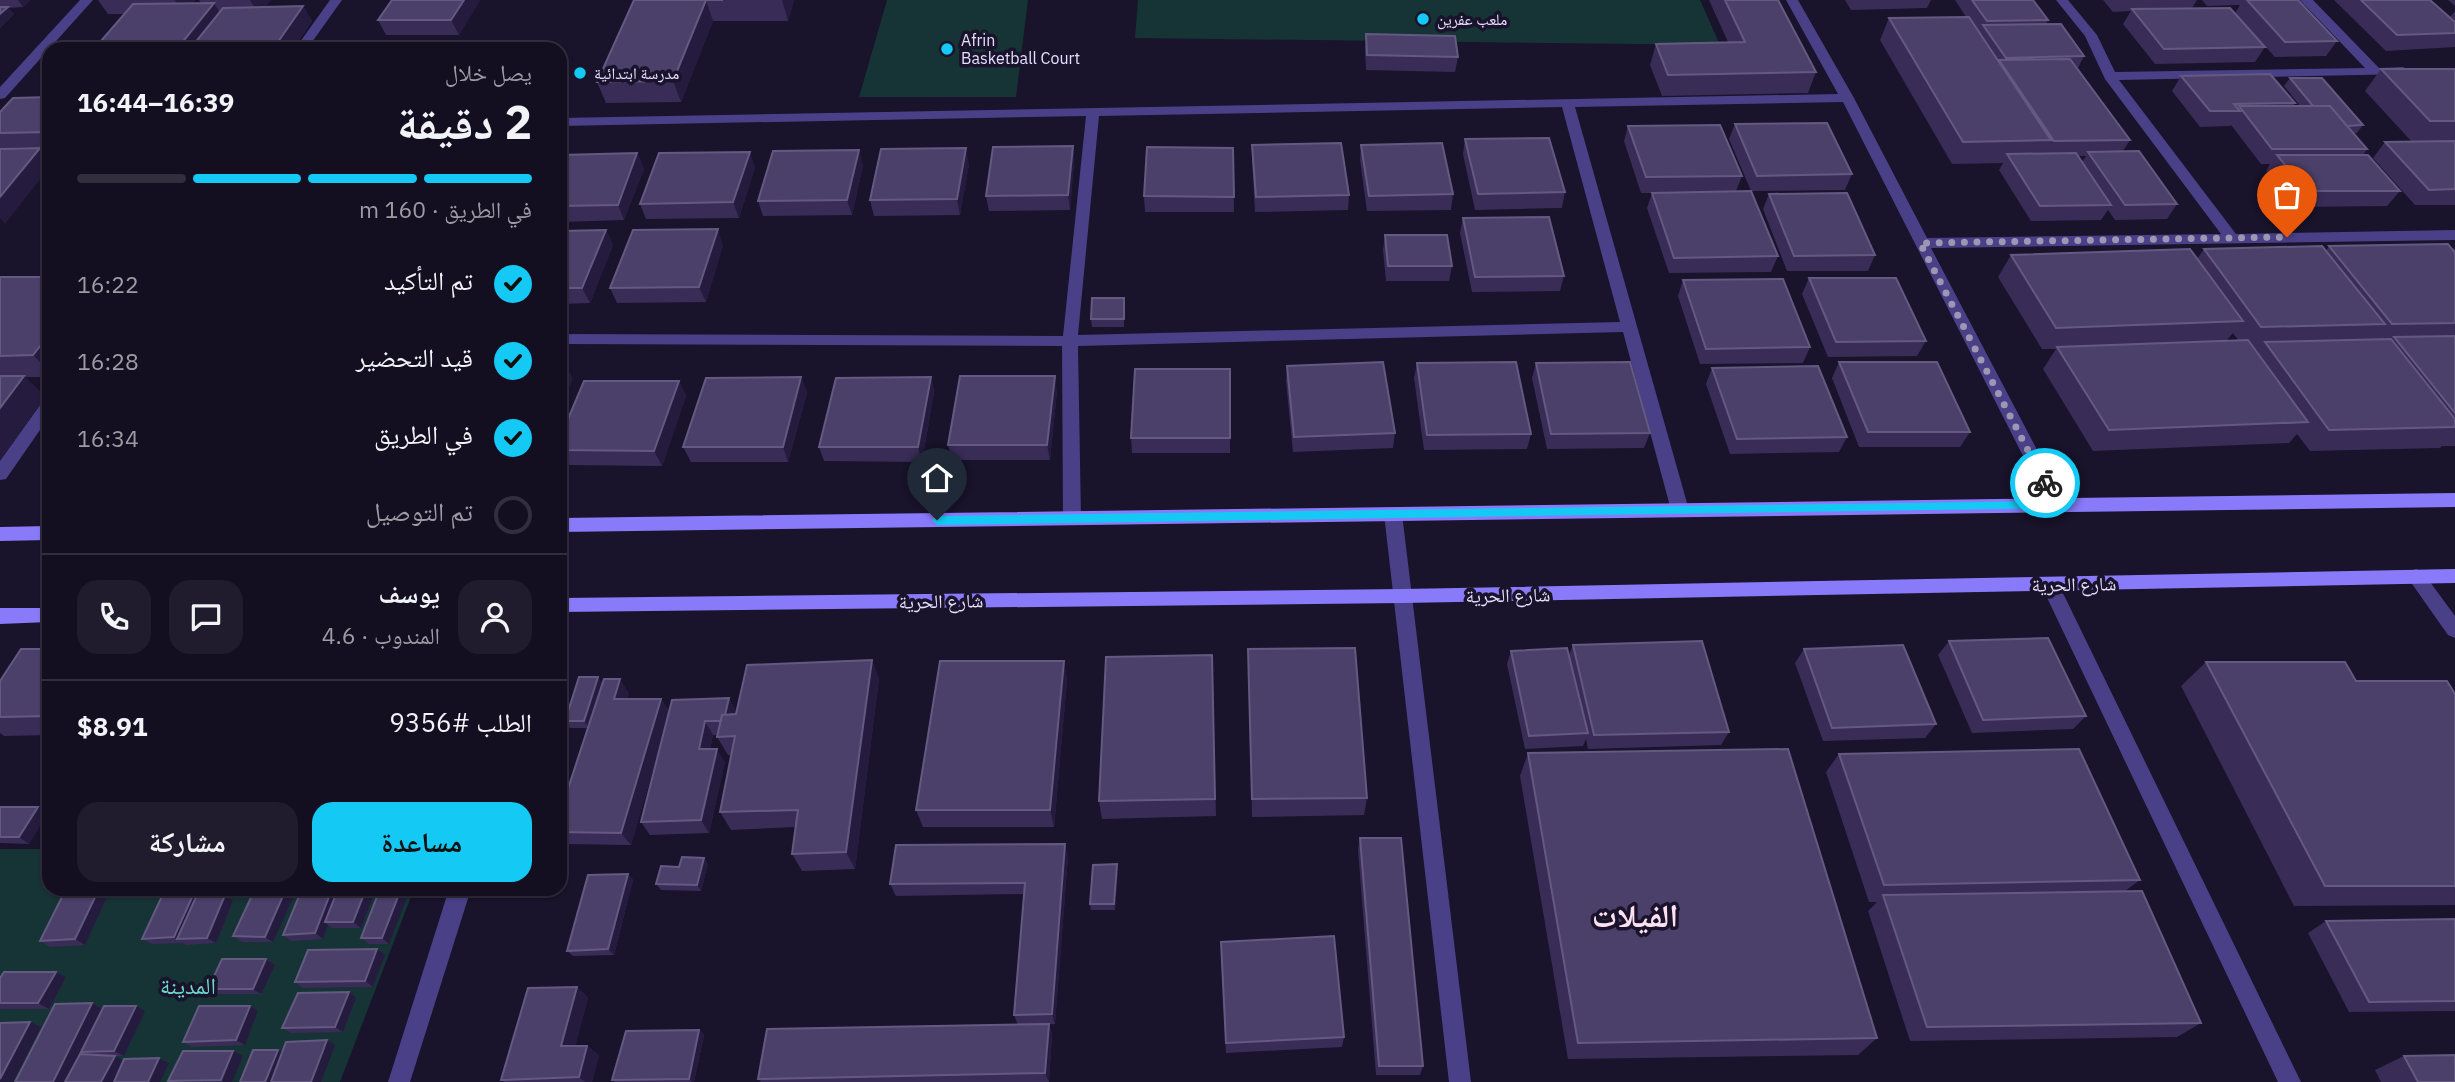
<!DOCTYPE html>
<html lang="ar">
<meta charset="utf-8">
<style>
:root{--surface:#130e20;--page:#201c2d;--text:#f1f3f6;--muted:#9d9ca5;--line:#322e3e;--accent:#14caf4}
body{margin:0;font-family:"IBM Plex Sans","Noto Naskh Arabic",sans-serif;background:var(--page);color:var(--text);direction:rtl;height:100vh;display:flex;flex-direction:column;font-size:26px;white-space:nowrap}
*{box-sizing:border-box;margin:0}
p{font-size:23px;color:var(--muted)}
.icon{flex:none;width:38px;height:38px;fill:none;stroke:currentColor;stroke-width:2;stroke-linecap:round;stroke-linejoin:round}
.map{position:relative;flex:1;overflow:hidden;direction:ltr}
.sheet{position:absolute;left:42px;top:42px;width:525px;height:854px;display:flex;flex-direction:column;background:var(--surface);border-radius:21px;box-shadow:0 2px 5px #0004,0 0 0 2px var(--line);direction:rtl}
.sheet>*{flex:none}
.pin{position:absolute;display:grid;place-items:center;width:60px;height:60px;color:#fff;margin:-72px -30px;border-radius:50% 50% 50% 0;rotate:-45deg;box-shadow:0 0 7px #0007}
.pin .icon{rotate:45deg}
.courier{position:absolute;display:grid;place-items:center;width:70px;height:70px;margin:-35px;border:5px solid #14caf4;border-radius:50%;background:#fff;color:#222;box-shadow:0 2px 9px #0007}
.summary em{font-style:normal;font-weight:800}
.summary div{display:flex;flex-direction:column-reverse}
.summary{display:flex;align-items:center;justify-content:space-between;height:119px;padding:0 35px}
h1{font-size:46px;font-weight:800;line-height:52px}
.bar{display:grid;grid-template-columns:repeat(4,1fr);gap:10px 7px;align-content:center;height:84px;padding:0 35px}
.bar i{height:9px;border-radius:5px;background:var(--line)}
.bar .active{background:var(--accent)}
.bar p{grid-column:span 4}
.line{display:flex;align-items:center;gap:18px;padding:0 35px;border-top:2px solid var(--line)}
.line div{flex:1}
.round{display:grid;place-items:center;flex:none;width:74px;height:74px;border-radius:21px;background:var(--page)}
ol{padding:0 35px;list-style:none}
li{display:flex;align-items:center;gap:21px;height:77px}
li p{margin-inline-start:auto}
li .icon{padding:7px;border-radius:50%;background:var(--accent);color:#111;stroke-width:4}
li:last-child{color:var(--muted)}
li i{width:38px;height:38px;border:4px solid var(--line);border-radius:50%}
.cta{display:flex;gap:14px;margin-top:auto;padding:14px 35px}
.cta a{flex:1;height:80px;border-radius:21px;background:var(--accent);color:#111;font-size:28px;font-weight:800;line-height:80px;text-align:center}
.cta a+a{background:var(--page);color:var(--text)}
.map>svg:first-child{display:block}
.green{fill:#163335}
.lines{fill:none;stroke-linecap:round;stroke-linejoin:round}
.street{fill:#494088;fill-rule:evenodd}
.secondary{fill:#887af9;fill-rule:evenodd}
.wall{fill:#392d58;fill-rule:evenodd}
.shaded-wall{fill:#241b3e}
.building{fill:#4b4069;stroke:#645981;stroke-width:2}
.route{fill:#14caf4}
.done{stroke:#9e97b4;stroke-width:7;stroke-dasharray:0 12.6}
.poi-dot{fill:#14caf4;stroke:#19132b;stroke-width:2.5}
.labels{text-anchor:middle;stroke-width:7;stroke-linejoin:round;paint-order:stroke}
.far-poi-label{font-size:16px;fill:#e5defe;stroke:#19132b;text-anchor:start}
.street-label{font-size:19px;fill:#e5defe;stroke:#19132b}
.near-park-label{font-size:23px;fill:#6cdcca;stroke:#19132b}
.near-district-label{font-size:32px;font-weight:bold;fill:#fee0f0;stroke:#19132b}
</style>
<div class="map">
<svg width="2455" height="1082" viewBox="0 0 2455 1082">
<rect width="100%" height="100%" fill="#19132b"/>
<path class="green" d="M887,0H1028L1016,97H859Z
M1138,0H1700L1720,45L1135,38Z
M0,849H49V889H414L340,1082H0Z"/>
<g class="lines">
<path class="street" d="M80,0H93L5,98L0,99V87Z
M330,0H342L307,49H295Z
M1786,0H1798L1854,98L1927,238L2221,234L2105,79L2085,36L2056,0H2068L2097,35L2115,72L2365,68L2300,0H2313L2379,68L2403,67L2409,71L2408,74L2119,80L2236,234L2455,230V240L1931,248L2066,505L2057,512L2048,505L1843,102L1575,107L1689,510L1680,517L1671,510L1623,332L1078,346L1081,519L1078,524H1066L1063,519L1062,346L560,344V334L1063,336L1086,116L560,126V118L1838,94ZM1562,107L1620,322L1078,335L1099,116Z
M49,399V417L6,479L0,480V461L43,401Z
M1393,507L1402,514L1471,1082H1449L1384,514Z
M2416,569L2422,571L2455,616V638L2448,635L2410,581L2407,576L2410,571Z
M2050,578L2056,580L2059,585L2301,1082H2278L2041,585L2044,580Z
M449,889H471L410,1082H388Z"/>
<path class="secondary" d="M2455,493V507L560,532V518Z
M49,526V540L0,541V527Z
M2455,569V583L1403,603L560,612V598L1403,589Z
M0,608H49V622L0,624Z"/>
</g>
<path class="wall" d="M0,0H30L23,7L8,8L14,14L0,28Z
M98,0H195L192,3H201L199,0H271L265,7L303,6L312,21L293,49H94L124,14H108Z
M392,0H480L459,35H386L378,20Z
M634,0H794L788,21H713L681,102L606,103L597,82Z
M1709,0H1778L1816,72L1808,93L1662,96L1650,65L1656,44L1728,42Z
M1845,0H1931L1927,8L1851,10Z
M1955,0H2033L2048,20L2046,24L2084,56L2078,68L2130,140L2123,151L2177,204L2167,219L2115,220L2108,210L2101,220L2031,221L1999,170L2003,163L1952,164L1880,40L1889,18L1966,17ZM2078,156H2086L2082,162Z
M2103,0H2197L2192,8L2265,47L2255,62L2155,64L2123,24L2131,11L2113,12Z
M2202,0H2298L2337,41L2326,56L2275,57L2235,13L2240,5L2207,6Z
M2334,0H2430L2450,17L2455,11V47L2386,51Z
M2448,0H2455V6Z
M1366,34L1458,57L1455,72L1366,70L1365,50Z
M2381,69H2455V205H2415L2373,158L2385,142H2412L2365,91Z
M2181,76L2295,103L2293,106H2300L2284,86L2290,78L2363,125L2357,133H2354L2367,149L2363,155L2400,191L2387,206L2294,207L2266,171L2270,164H2261L2231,125L2230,126L2200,127L2172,91Z
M49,97V147L0,148V112Z
M1735,124L1852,174L1845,190L1751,191L1729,139Z
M1628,126L1742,176L1736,191L1778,256L1771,272L1669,273L1647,208L1652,193H1641L1624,141Z
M1465,139L1565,192L1562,208L1475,210L1463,154Z
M1252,145L1349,195L1348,210L1255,212L1252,160Z
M1361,145L1453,194L1451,210L1367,211L1360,160Z
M1073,146L1074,162L1070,210L989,211L986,196Z
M1233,148L1234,212H1145L1144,196Z
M637,153L644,169L624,220L560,222V155Z
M969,164L960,215L874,216L870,200Z
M863,165L852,215L763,216L758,201Z
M755,167L739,218L646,219L640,204Z
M1769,194L1875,255L1868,271H1787L1763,209Z
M1463,218L1564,276L1560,291L1472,292L1460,233Z
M606,230L613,245L590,303L560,304V231Z
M1385,235L1452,266L1449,281H1386L1383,250Z
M723,245L706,302L617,303L610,288Z
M2329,246L2452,249L2455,248V446H2442L2440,448L2310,451L2297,434L2289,443L2093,451L2043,369L2056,349H2042L1998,277L2011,255L2197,259L2204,249L2326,251ZM2233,333L2238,340H2227Z
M0,277H49V377H25L45,397L0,460Z
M1809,278L1926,341L1917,356L1828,357L1802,294Z
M1683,280L1810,347L1803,363L1700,364L1678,296Z
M1124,306V327H1092L1091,319Z
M1839,362L1970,432L1960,447H1859L1832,378Z
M1417,363L1531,434L1527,449L1424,450L1414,378Z
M1536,363L1650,433L1644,448L1547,449L1532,378Z
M1287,366L1395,433L1393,448L1293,452L1286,381Z
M1712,368L1847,437L1839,452L1730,454L1706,384Z
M1230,369V453H1132L1131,438Z
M801,377L807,393L788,462H691L683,447Z
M931,377L934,392L922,462L824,461L819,447Z
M679,381L686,396L662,466L564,465L560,459V438Z
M1057,391L1050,460H952L948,445Z
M1949,641L2086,716L2073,729L1972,733L1938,655Z
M1573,645L1729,732L1721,745L1588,749L1586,739L1583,746L1525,749L1507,664L1511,651L1569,655Z
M49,649V735L4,736L0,733V681Z
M1248,649L1367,798L1364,815L1252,817Z
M1804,649L1936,724L1925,738L1823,741L1795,663Z
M1212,655L1216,816L1102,819L1099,801Z
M872,660L879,679L855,869L802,871L792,854L796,827L731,830L720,812L731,755H728L717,737L718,735H713L710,749L725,762L709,833L650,835L641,822L662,738L631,845L564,844L560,840V813L588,728H570L565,721L603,684L629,693L627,699H661L669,711H736L735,714Z
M1064,661L1067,681L1054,827H923L916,810Z
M2206,662L2455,694V905L2294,906L2181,686Z
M1528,753L1877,1038L1858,1055L1568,1059L1520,776Z
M1839,754L2140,880L2125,891L2201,1023L2177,1037L1910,1041L1868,911L1877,902H1869L1826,772Z
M0,807H38L47,813L29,844L0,843Z
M1360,838L1423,1066L1420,1075H1376L1358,850Z
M1068,856L1055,1024L1018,1025L1014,1015L1024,894L896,896L890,884Z
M704,858L708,864L701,891L661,890L656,884L679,867Z
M1118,870L1115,910H1091L1090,904Z
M628,874L633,880L614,955L573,956L567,951Z
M255,889H297L273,942H242L233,936Z
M302,889H376L361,928H333L328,925L323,939L291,941L283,935Z
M380,889L389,944H369L361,938Z
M98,891L107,897L85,945L50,947L40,941Z
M199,896L233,901L216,943L186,945L183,943L152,944L142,939Z
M2455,919V1011L2349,1012L2308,933L2326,921Z
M1221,953L1344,1037L1342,1047L1226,1053Z
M385,955L373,987L303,988L295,982Z
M266,959L275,965L261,994H217L208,989Z
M56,972L66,977L49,1009H0V978Z
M577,987L588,998L575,1046H587L599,1055L592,1082H504L501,1080Z
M356,998L343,1032L291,1033L282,1028Z
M92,1003L102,1009L78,1057L88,1055L81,1052L145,1011L124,1056H114L123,1061L159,1058L169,1063L15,1082Z
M250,1006L258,1011L245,1045L192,1047L183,1042Z
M1049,1024L1052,1034L1049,1082H761L758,1079Z
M699,1030L704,1035L694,1082H615L612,1080Z
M233,1051L243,1056L232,1082L168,1081Z
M2404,1056L2455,1082H2381L2375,1070Z"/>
<path class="shaded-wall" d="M18,0H30L23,7Z
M175,0H195L184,14Z
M250,0H271L259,15Z
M464,0H480L459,35L451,20Z
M706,0L713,21L681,102L673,81Z
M782,0H794L788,21Z
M214,3L223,18L199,49H177Z
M303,6L312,21L293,49H273Z
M8,7L14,14L0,28V14Z
M1073,146L1074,162L1070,210L1068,195Z
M40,148L49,159V168L5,224L0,218V197Z
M966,148L969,164L960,215L957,199Z
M859,150L863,165L852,215L847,200Z
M750,152L755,167L739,218L733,202Z
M637,153L644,169L624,220L618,205Z
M718,229L723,245L706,302L699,287Z
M606,230L613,245L590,303L582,288Z
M49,335V371L33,355Z
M562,357L573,379L560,411V362Z
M24,376L45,397L0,460V408Z
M1055,376L1057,391L1050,460L1047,445Z
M801,377L807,393L788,462L783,447Z
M931,377L934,392L922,462L918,447Z
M679,381L686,396L662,466L654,451Z
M872,660L879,679L855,869L846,852Z
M1064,661L1067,681L1054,827L1050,810Z
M598,677L603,684L589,728L584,721Z
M620,679L629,693L623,713L614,699Z
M729,698L736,711L731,734L724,721Z
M661,699L670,712L631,845L621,833Z
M705,721L713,735L707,762L699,749Z
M717,749L725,762L709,833L701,820Z
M38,807L47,813L29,844L19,837Z
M1065,844L1068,856L1055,1024L1052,1014Z
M704,858L708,864L701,891L697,885Z
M1117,864L1118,870L1115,910L1114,904Z
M628,874L633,880L614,955L608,949Z
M286,889H297L273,942L265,937Z
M332,889H342L325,922L328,925L323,939L315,933Z
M366,889H376L361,928L353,922Z
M401,889H410L389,944L382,938Z
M98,891L107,897L85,945L75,939Z
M194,893L203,899L177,939L183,943L174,937Z
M225,895L233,901L216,943L207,938Z
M377,949L385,955L373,987L365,981Z
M266,959L275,965L261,994L253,989Z
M56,972L66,977L49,1009L38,1003Z
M577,987L588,998L573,1056L561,1046Z
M349,992L356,998L343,1032L335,1027Z
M92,1003L102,1009L66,1082H53Z
M136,1006L145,1011L124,1056L114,1051Z
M250,1006L258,1011L245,1045L236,1040Z
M30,1022L41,1027L13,1082H0V1079Z
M1049,1024L1052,1034L1049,1082L1045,1073Z
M699,1030L704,1035L694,1082H692L689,1079Z
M327,1040L335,1045L321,1082H311Z
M587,1046L599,1055L592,1082H585L579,1077Z
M278,1050L287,1055L276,1082H265Z
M233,1051L243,1056L232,1082H224L221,1080Z
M115,1056L125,1061L114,1082H101Z
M159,1058L169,1063L160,1082H148Z"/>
<path class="building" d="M392,0H464L451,20H378Z
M634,0H723H706L673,81L597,82Z
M1725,0H1778L1816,72L1668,75L1656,44L1745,42Z
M1972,0H2033L2048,20L1987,21Z
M2247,0H2298L2337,41L2285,42Z
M2361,0H2430L2455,22V33L2397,35Z
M214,3L177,49H94L133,4Z
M303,6L273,49H190L223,8Z
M0,7H8L0,14Z
M2230,8L2265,47L2164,49L2132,9Z
M1969,17L2051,140L1963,142L1889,18Z
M2061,24L2084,56L2006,58L1983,25Z
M1366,34L1455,36L1458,57L1367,55Z
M2070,59L2130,140L2054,141L1999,60Z
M2381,69H2455V121H2430Z
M2270,74L2295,103L2234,104L2240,111H2210L2181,76Z
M2290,78H2322L2363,125L2347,126L2330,106H2313Z
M49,97V132L0,133V112L13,98Z
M2239,106H2330L2367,149H2272Z
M1827,123L1852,174L1757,176L1735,124Z
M1720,125L1742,176L1646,177L1628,126Z
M1549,138L1565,192L1478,194L1465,139Z
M2455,141V189L2429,190L2385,142Z
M1341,143L1349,195L1256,197L1252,145Z
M1442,143L1453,194L1369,196L1361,145Z
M1073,146L1068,195L986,196L993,147Z
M1147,147L1233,148L1234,197L1144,196Z
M40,148L0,197V149Z
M966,148L957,199L870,200L881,149Z
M859,150L847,200L758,201L773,151Z
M2139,151L2177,204L2125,205L2088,152Z
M750,152L733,202L640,204L659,153Z
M637,153L618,205L560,206V155Z
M2076,153L2111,205L2040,206L2007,154Z
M2277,155H2368L2400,191H2306Z
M1751,191L1778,256L1674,258L1652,193Z
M1847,193L1875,255L1794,256L1769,194Z
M1549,217L1564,276L1475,277L1463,218Z
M718,229L699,287L610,288L633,230Z
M606,230L582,288H560V231Z
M1385,235H1447L1452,266H1388Z
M2448,244L2455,253V323L2392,324L2329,246Z
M2322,246L2385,324L2261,327L2204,249Z
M2190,249L2243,321L2056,328L2011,255Z
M0,277H49V335L33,355L0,356Z
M1809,278H1896L1926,341L1836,342Z
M1783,279L1810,347L1706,349L1683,280Z
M1092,298H1124V319H1091Z
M2455,336V413L2394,337Z
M2391,339L2455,419V427L2329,430L2265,342Z
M2248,340L2308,422L2109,430L2057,347Z
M1383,362L1395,433L1294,437L1287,366Z
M1516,362L1531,434L1427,435L1417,363Z
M1630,362L1650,433L1551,434L1536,363Z
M1839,362H1937L1970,432H1868Z
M1818,366L1847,437L1737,439L1712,368Z
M1135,369H1230V438H1131Z
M0,376H24L0,408Z
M960,376H1055L1047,445H948Z
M801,377L783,447H683L706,378Z
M931,377L918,447H819L836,378Z
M584,381H679L654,451L560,450V438Z
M2048,638L2086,716L1983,720L1949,641Z
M1702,641L1729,732L1594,735L1573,645Z
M1903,645L1936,724L1832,728L1804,649Z
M1355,648L1367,798L1252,799L1248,649Z
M1567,648L1588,733L1529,736L1511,651Z
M21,649H49V716L0,717V681Z
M1212,655L1215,799L1099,801L1106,657Z
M872,660L846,852L792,854L798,810L720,812L735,736L717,737L722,715L736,714L747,665Z
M940,661H1064L1050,810H916Z
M2206,662H2345L2356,681H2447L2455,694V886H2325Z
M579,677H598L584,721H565Z
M604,679H620L614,699H661L621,833L560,832V813Z
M729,698L725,715H722L721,721H705L699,749H717L701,820L641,822L672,700Z
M1788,749L1877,1038L1578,1043L1528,753Z
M2079,749L2140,880L1884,885L1839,754Z
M0,807H38L19,837H0Z
M1360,838H1401L1423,1066H1379Z
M1065,844L1052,1014L1014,1015L1025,883L890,884L896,845Z
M682,857L704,858L697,885L656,884L661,866L679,867Z
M1117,864L1114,904H1090L1093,865Z
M628,874L608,949L567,951L588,875Z
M255,889H286L265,937L233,936Z
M302,889H332L315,933L283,935Z
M338,889H366L353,922H325Z
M380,889H401L382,938H361Z
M98,891L75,939L40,941L64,893Z
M2142,891L2201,1023L1927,1027L1883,895Z
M194,893L174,937L142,939L163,894Z
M225,895L207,938L177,939L196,897Z
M2455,919V1001L2369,1002L2326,921Z
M1334,936L1344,1037L1226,1043L1221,942Z
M377,949L365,981L295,982L308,950Z
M222,959H266L253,989H208Z
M4,972H56L38,1003H0V978Z
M577,987L561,1046H587L579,1077L501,1080L528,988Z
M349,992L335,1027L282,1028L298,993Z
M92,1003L53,1082H15L55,1004Z
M104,1006H136L114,1051L81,1052Z
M199,1006H250L236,1040L183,1042Z
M30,1022L0,1079V1023Z
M1049,1024L1045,1073L758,1079L767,1029Z
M699,1030L689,1079L612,1080L626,1031Z
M327,1040L311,1082H271L286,1042Z
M253,1050H278L265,1082H240Z
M183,1051H233L221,1080L168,1081Z
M80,1054L115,1056L101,1082H65Z
M2455,1055V1082H2418L2404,1056Z
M159,1058L148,1082H114L124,1059Z"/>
<path class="route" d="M2045,479L2049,480L2062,505L2061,508L937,525L932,520L937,516L2049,501L2039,483Z"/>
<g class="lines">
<path class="done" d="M2045,483L1920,243L2287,237"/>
</g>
<g class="poi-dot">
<circle cx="1423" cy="19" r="7"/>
<circle cx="947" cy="49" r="7"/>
<circle cx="580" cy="73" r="7"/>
</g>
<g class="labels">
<g class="far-poi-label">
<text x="1437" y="25">ملعب عفرين</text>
<text x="961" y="46">Afrin<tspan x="961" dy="18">Basketball Court</tspan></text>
<text x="594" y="79">مدرسة ابتدائية</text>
</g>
<g class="street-label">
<text transform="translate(2074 584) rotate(-1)" y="7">شارع الحرية</text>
<text transform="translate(1508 595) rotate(-1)" y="7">شارع الحرية</text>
<text transform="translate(941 601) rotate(-1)" y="7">شارع الحرية</text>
</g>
<g class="near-park-label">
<text x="188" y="994">المدينة</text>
</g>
<g class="near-district-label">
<text x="1635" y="927">الفيلات</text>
</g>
</g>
</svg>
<div class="pin" style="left:2287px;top:237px;background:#ea580c"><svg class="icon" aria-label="bag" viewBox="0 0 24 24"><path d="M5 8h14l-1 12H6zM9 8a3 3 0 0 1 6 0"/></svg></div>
<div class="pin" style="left:937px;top:520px;background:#1f2937"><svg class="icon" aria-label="home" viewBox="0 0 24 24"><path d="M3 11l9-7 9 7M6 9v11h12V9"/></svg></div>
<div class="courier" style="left:2045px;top:483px"><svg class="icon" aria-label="bike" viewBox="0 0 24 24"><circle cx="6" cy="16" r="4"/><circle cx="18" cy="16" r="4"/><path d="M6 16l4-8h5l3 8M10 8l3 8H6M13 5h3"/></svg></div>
<section class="sheet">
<div class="summary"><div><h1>2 دقيقة</h1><p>يصل خلال</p></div><em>16:39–16:44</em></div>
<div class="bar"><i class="active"></i><i class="active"></i><i class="active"></i><i></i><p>في الطريق · 160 m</p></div>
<ol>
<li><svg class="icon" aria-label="check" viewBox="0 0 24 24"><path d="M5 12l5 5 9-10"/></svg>تم التأكيد<p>16:22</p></li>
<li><svg class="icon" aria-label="check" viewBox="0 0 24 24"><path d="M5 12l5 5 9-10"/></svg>قيد التحضير<p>16:28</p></li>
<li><svg class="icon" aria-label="check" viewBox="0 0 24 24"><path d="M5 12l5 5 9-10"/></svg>في الطريق<p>16:34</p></li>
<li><i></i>تم التوصيل</li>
</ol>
<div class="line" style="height:126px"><a class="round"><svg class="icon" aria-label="person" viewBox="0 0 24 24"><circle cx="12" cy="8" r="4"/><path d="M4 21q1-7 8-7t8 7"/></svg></a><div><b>يوسف</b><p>المندوب · 4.6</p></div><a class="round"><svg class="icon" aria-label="chat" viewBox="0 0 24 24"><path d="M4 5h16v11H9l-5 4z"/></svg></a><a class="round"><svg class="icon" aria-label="phone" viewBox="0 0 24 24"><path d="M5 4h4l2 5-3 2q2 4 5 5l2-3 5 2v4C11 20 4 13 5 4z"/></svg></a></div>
<div class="line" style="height:91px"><div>الطلب #9356</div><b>$8.91</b></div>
<div class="cta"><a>مساعدة</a><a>مشاركة</a></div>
</section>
</div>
